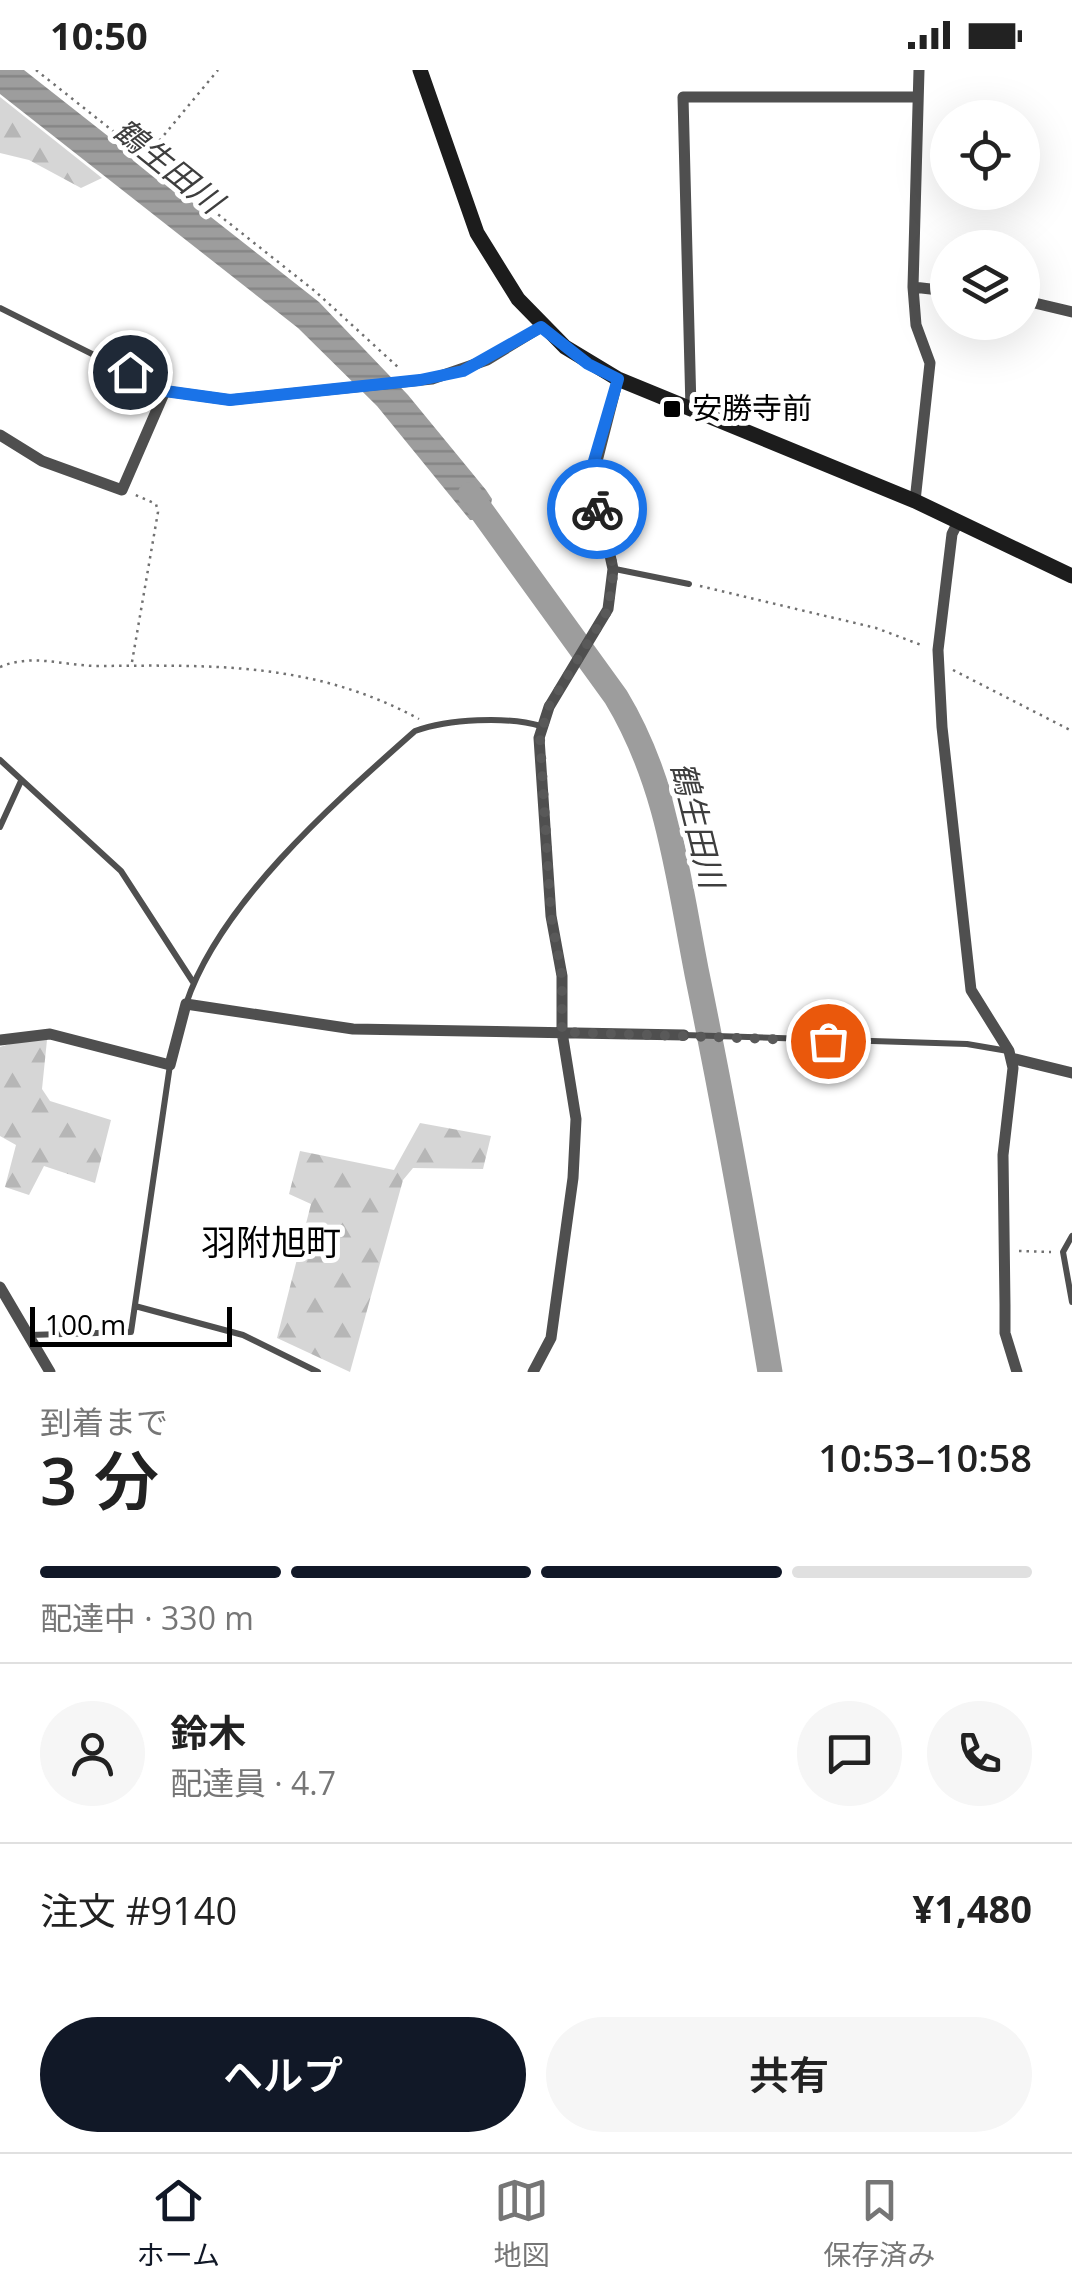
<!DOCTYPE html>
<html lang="ja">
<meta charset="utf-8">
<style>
:root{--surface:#fff;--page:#f6f6f6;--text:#222;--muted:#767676;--line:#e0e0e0;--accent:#111827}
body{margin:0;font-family:"Open Sans","Noto Sans JP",sans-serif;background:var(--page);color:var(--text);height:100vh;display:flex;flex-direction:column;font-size:38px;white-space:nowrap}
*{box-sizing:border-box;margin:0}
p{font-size:32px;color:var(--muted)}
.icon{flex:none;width:55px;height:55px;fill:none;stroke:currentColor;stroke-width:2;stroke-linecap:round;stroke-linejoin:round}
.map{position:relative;height:1302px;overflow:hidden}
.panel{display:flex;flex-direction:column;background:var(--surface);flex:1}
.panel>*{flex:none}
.tools{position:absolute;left:930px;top:30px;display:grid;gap:20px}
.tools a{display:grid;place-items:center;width:110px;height:110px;border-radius:50%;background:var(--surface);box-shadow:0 10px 40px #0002;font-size:50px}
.scale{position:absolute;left:30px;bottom:25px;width:202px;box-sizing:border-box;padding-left:10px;border:5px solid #000;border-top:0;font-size:28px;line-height:35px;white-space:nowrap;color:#000;-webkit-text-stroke:8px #fff;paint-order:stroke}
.pin{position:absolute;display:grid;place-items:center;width:85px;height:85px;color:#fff;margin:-42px;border:5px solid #fff;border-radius:50%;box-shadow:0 2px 10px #0007}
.courier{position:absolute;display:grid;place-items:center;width:100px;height:100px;margin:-50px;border:8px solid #1a73e8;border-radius:50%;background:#fff;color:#222;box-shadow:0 2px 12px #0007}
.overview em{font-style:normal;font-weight:600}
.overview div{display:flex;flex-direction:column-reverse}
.overview{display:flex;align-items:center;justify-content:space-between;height:170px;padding:0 40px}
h1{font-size:65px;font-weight:600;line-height:75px}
.bar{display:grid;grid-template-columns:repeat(4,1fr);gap:15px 10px;align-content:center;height:120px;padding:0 40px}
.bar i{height:12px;border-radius:8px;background:var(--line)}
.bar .active{background:var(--accent)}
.bar p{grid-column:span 4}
.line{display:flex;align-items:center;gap:25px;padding:0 40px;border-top:2px solid var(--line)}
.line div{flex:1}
.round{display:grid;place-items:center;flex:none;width:105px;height:105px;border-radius:52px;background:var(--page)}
.cta{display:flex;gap:20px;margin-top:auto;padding:20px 40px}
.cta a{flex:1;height:115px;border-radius:60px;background:var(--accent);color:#fff;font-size:40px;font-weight:600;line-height:115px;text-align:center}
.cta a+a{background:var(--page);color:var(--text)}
.status{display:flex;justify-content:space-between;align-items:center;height:70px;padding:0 50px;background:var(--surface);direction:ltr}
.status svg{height:28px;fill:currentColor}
.menu{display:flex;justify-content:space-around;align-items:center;height:140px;border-top:2px solid var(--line);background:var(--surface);font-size:28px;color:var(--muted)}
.menu a{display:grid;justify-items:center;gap:5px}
.menu .active{color:var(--accent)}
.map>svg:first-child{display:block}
.forest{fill:url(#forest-firs)}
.water{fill:url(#water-rules)}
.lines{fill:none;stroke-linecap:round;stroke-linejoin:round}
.river{stroke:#9d9d9d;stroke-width:25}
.path{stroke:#717171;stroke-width:2.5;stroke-dasharray:2.5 5;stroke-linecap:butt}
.lane{stroke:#4f4f4f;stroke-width:6}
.street{stroke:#4f4f4f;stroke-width:11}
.secondary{stroke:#1c1c1c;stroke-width:15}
.done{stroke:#595959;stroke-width:10;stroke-dasharray:0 18}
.route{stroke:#1a73e8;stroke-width:12}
.poi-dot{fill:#000;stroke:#fff;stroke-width:4}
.labels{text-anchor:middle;stroke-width:10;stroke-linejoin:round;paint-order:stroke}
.poi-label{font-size:30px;fill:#000;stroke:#fff;text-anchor:start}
.water-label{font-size:32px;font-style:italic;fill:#3e3e3e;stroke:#fff}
.quarter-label{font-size:35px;fill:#000;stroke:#fff}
</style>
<div class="status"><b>10:50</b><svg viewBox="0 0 49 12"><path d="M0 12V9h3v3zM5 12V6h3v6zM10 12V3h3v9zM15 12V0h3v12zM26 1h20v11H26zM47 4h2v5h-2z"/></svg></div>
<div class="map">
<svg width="1072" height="1302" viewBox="0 0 1072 1302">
<defs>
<pattern id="forest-firs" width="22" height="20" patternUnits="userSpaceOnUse" patternTransform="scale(2.5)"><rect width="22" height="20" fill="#d6d6d6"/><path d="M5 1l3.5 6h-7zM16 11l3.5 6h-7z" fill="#b6b6b6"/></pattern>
<pattern id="water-rules" width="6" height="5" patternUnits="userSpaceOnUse" patternTransform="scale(2.5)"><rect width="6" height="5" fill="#9d9d9d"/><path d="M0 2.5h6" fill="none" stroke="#858585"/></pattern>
</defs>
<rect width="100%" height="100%" fill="#fff"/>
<path class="forest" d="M0,27L102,108L81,118L29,90L0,83Z
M25,969L47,970L42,1019L50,1031L111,1050L95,1113L44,1096L29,1125L5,1117L16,1075L0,1066V977Z
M420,1053L491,1066L483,1099L413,1098L403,1110L350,1302L277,1268L311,1134L289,1124L300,1081L394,1100Z"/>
<path class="water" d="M0,0H24L319,232L408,325L486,420L492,429L488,450H470L377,336L298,258L0,24Z"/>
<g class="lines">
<path class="river" d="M470,425L616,627C668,713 678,807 697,904C724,1036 748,1169 770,1302"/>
<path class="path" d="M36,0L316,222L400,299
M145,88L218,0
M700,516L876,558L924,576
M132,592L158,442L156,434L133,424
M0,597C33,583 64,596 98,596C214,595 314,592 419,649
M953,600L1072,661
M1019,1181L1051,1182"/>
<path class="lane" d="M0,238L164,320
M615,499L689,514
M0,690L121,801L193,912
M0,757L21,711
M186,934C220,832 335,732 415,661C448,649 507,646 541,656
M684,965L967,974L1008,981
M1072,1166L1063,1182L1072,1232
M135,1236L243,1265L318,1302
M29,1265L131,1262L170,995"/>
<path class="street" d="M913,217L948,221
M1022,230L1072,242
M691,339L683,27H915
M0,365L42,391L122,420L165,321L230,330L432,309L487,290L541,257
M915,431L930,293L916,255L913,217L919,0
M958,452L952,464L938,580L942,657L971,920L1009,981L1013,998L1003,1085L1005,1235V1263L1017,1302
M0,970L50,964L170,995L186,934L353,959L684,965
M1011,988L1072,1003
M0,1217L50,1302
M533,1302L551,1268L573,1108L576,1049L562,962V906L551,846L539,668L549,637L608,539L613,499L593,407L618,309"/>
<path class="secondary" d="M420,0L477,163L518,229L565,277L618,309L915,431L1072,506"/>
</g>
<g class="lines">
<path class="done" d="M597,439L614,499L608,540L549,636L540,668L551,846L562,906V962L828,971"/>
<path class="route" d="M130,302L165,321L230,330L420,310L463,301L541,257L588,294L618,309L594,391L597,439"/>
</g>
<rect class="poi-dot" x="662" y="329" width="20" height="20" rx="5"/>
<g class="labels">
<g class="poi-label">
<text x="692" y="349">安勝寺前</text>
</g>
<g class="water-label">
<text transform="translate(168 96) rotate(39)" y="11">鶴生田川</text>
<text transform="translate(697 755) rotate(76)" y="11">鶴生田川</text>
</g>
<g class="quarter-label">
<text x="271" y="1185">羽附旭町</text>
</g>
</g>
</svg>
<div class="tools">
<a><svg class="icon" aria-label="locate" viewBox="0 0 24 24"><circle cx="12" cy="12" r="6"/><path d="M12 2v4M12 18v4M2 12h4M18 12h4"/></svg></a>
<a><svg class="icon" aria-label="layers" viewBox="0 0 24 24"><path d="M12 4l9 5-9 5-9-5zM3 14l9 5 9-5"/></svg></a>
</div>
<div class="scale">100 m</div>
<div class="pin" style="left:828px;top:971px;background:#ea580c"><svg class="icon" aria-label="bag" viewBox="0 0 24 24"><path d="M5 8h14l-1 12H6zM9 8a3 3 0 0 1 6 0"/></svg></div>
<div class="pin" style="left:130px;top:302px;background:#1f2937"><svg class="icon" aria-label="home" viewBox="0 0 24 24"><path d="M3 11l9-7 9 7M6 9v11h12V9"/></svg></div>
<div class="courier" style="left:597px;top:439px"><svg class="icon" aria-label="bike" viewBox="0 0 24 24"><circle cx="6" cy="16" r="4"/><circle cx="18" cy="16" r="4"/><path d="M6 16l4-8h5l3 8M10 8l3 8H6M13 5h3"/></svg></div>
</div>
<section class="panel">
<div class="overview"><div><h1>3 分</h1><p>到着まで</p></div><em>10:53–10:58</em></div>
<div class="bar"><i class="active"></i><i class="active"></i><i class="active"></i><i></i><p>配達中 · 330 m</p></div>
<div class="line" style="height:180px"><a class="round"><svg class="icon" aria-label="person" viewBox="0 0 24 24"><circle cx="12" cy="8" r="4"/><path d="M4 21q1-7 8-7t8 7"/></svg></a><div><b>鈴木</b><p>配達員 · 4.7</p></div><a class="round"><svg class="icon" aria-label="chat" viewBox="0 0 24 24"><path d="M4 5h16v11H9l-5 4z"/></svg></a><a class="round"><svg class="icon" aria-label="phone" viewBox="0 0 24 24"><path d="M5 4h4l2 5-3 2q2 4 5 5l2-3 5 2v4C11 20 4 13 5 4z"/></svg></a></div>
<div class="line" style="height:130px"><div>注文 #9140</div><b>¥1,480</b></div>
<div class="cta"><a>ヘルプ</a><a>共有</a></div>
</section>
<nav class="menu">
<a class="active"><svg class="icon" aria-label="home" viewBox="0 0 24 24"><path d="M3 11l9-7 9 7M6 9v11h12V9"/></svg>ホーム</a>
<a><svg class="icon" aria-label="map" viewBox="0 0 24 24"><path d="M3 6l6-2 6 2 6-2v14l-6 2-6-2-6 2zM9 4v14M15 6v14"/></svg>地図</a>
<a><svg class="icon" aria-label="saved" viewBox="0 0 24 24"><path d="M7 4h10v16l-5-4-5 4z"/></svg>保存済み</a>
</nav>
